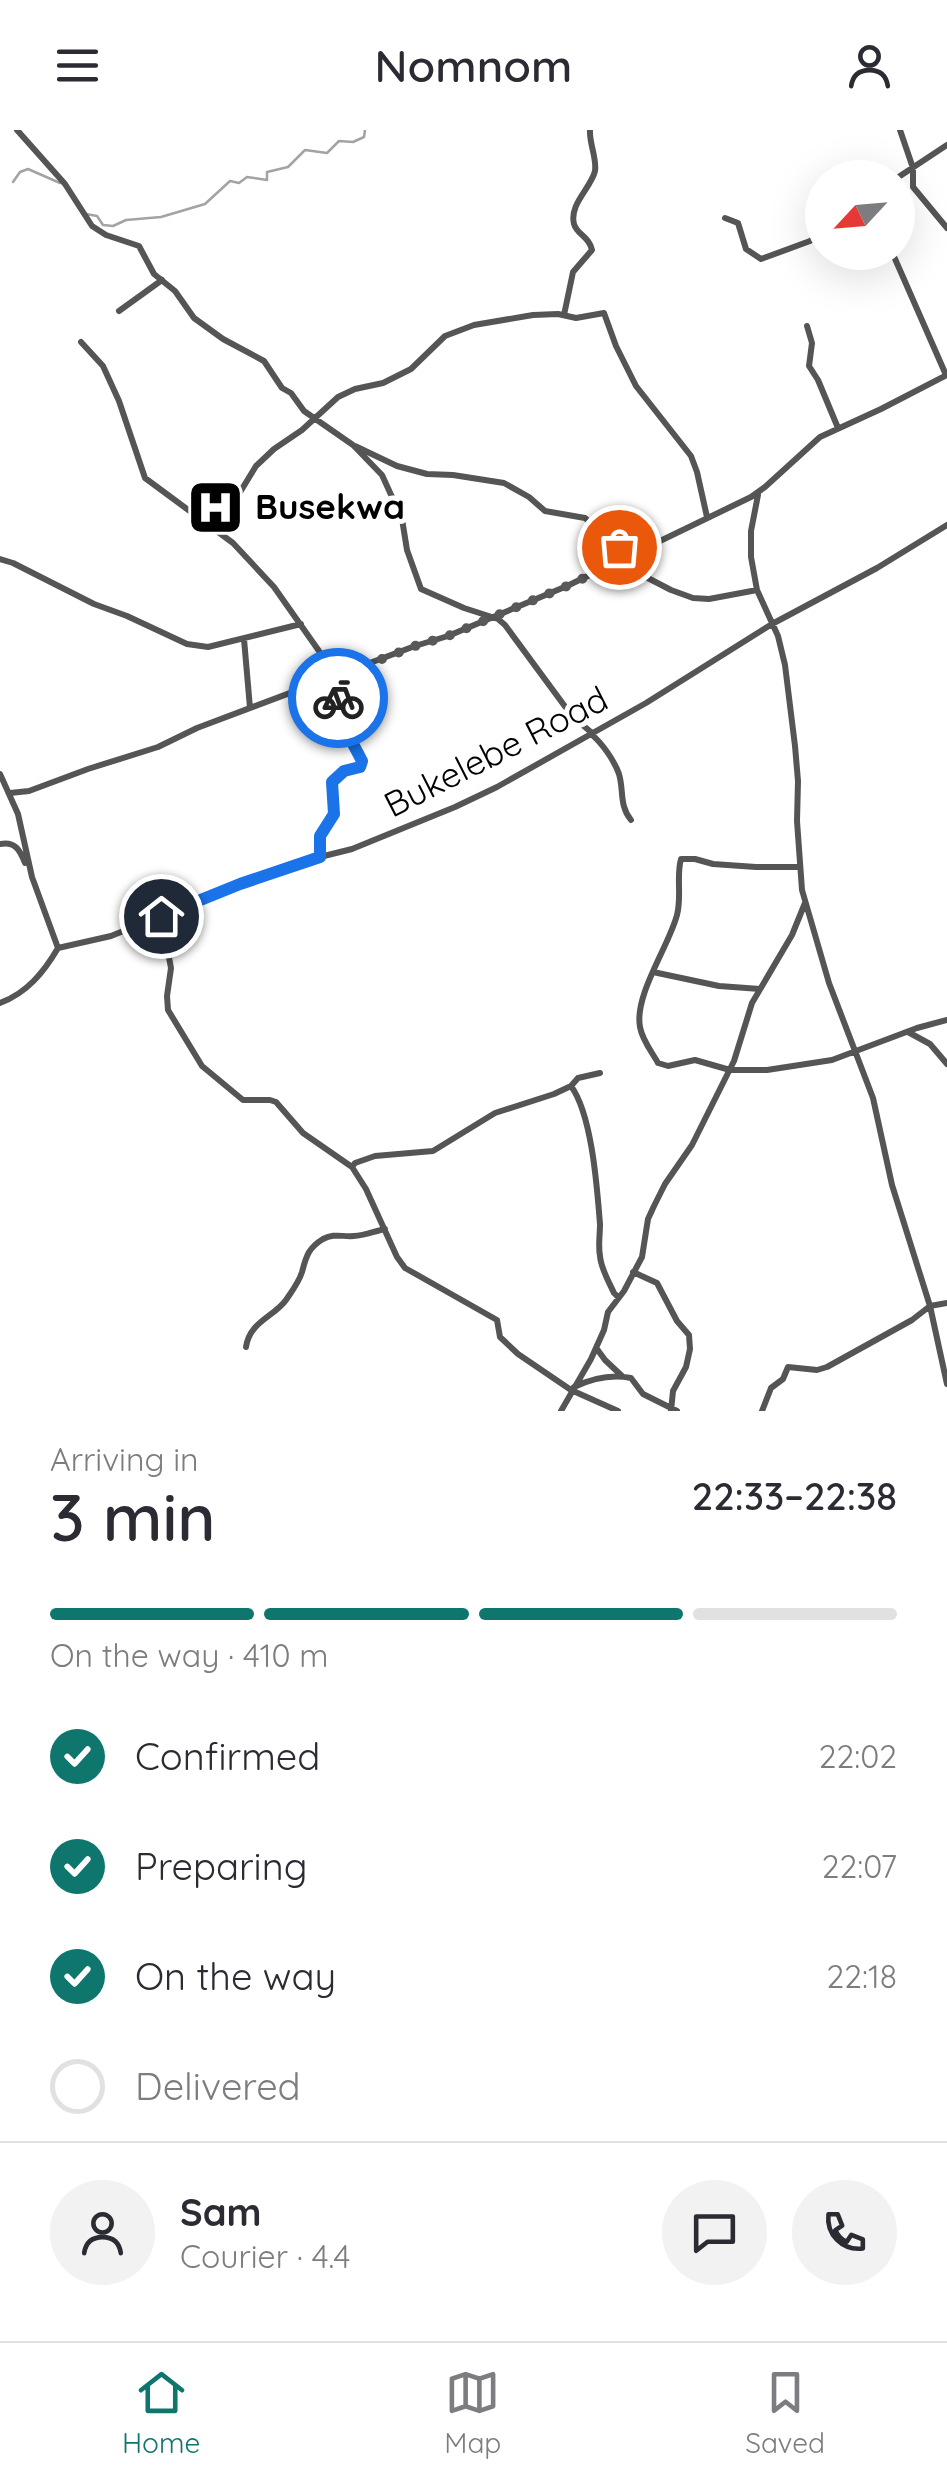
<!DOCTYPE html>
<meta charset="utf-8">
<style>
:root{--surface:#fff;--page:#f2f2f3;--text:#2b2b33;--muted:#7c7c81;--line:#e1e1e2;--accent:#0f766e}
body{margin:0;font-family:Quicksand,sans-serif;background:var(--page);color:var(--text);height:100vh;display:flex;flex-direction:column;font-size:38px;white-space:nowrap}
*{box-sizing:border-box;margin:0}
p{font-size:32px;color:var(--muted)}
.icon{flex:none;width:55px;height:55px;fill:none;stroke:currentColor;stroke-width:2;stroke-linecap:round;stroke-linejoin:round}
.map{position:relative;height:1281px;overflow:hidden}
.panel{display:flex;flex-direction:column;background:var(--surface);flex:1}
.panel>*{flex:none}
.needle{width:65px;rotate:244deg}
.buttons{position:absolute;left:805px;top:30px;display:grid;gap:20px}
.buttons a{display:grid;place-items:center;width:110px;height:110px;border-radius:50%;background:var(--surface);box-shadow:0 10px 40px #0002;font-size:50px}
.pin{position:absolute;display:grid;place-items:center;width:85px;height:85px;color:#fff;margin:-42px;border:5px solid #fff;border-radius:50%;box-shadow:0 2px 10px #0007}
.courier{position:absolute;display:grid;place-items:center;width:100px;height:100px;margin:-50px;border:8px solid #1a73e8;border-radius:50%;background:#fff;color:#222;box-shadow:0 2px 12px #0007}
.overview em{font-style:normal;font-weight:600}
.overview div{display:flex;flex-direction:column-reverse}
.overview{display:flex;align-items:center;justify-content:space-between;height:170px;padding:0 50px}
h1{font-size:65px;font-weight:600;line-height:75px}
.bar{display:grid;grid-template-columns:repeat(4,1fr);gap:15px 10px;align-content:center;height:120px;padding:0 50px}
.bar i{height:12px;border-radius:8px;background:var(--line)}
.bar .active{background:var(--accent)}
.bar p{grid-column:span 4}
.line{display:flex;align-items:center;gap:25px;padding:0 50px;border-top:2px solid var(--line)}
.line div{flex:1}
.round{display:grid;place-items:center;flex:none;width:105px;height:105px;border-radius:52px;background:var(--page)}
ol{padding:0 50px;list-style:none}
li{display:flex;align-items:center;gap:30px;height:110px}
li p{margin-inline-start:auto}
li .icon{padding:10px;border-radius:50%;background:var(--accent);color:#fff;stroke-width:4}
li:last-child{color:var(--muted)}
li i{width:55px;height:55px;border:5px solid var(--line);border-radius:50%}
header{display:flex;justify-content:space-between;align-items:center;height:130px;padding:0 50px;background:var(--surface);font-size:45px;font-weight:600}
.menu{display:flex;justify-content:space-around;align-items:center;height:140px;border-top:2px solid var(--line);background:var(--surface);font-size:28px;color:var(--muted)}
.menu a{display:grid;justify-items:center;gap:5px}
.menu .active{color:var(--accent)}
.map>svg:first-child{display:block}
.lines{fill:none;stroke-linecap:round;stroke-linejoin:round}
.stream{stroke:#a3a3a3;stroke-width:2.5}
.street{stroke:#555;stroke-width:6}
.done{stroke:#595959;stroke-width:10;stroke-dasharray:0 18}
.route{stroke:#1a73e8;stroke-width:12}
.labels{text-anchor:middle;stroke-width:10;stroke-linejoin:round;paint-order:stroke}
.poi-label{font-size:35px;font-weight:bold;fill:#000;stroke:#fff;text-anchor:start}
.street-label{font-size:35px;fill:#000;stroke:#fff}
</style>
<header><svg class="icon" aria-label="menu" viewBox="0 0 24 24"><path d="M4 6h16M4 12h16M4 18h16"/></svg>Nomnom<svg class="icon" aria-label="person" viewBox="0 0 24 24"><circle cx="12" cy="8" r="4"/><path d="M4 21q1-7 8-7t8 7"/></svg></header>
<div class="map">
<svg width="947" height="1281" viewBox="0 0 947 1281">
<rect width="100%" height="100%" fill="#fff"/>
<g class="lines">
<path class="stream" d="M13,52L20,42L28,39L60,53
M86,84L97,86L103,95L113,96L126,90L161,87L205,74L230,51L239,53L247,47L267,50V42L288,37L305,20L327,23L339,11L353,12L364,7L365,0"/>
<path class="street" d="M17,0L65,54L92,96L106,105L139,116L154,144L175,161L194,188L223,209L264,231L282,258L291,263L304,281L353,315L382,345L402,389L407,420L421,459L464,478L498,489L505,495L572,586L592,603
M900,0L913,38V57L947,98
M897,48L947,15
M725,88L738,93L746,119L761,129L810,111L822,103
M892,122L946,245
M119,181L162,150
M564,185L573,142L592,120C589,106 577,105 574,94C569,74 591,58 595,41C597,28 589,13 590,0
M807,196L812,213L809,236L818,250L838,298
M81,212L103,236L119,271L145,348L233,413L274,457L319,521L333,549L351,610L362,631L360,637L344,641L332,653L334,684L320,706V727
M355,316L397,336L427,344L453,345L504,353L529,367L545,381L585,388L622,419L631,435L642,445L671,460L693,468L709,469L757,460
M758,365L751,401V427L757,460L778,506L785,535L795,616L798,651L797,691L802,760L829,853L873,968L892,1055L930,1176L947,1254
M217,400L256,336L274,319L302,300L338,267L355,259L383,253L411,239L445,206L474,195L533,185L558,184L576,188L604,183L616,216L636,256L691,326L697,342L707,387
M0,429L13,433L94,474L127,486L187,514L208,517L301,494
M244,509L250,578
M591,604C602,613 614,630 619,644C624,661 619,675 631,690
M0,644L18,684L32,747L58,818
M10,663L29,661L88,639L158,617L197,598L415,516L448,506L567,456L751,367L765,357L820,307L881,279L947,245
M0,714C15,711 20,720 25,733
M799,737H756L713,734L695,729H681C676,747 682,766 677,785C669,816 634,865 640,897C642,910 652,922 658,933L668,936L695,930L730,940H767L832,930L917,898L947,890
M161,786L171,838L167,866L168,880L202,936L243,970H270L276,972L303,1003L352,1037L366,1059L397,1127L405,1138L497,1190L500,1207L518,1224L571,1260L618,1281
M653,842L719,856L760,859
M0,873C27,863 44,842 58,818L111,806L240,754L320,727L352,719L455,677L497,657L646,573L772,494L877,438L947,395
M908,902L930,914L947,934
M571,956C592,985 597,1057 600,1094C600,1105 598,1116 600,1126C601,1139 609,1152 614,1163L618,1167
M352,1037L355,1033L375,1026L433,1021L495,983L554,964L571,956L578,948L600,943
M633,1142L657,1153L677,1191L689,1205L690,1219L686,1237L673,1261L671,1281
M246,1217C250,1191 274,1187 286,1170C292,1161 299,1152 302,1142C306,1127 308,1118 323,1109C334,1103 342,1107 354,1106C364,1106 375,1101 385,1099
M597,1219L605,1230L622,1246
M574,1257C593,1248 611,1244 631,1248L643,1264L677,1281
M561,1281L591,1229L604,1200L608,1182L624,1161L642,1127L648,1089L654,1076L665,1054L692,1015L734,931L752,873L792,805L805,773
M762,1281L771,1258L783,1249L788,1237L817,1240L827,1237L912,1190L930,1176L947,1173"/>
</g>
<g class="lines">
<path class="done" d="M338,568L334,548L415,516L448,506L567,456L626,428L619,417"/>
<path class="route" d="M161,786L240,754L320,727V706L334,684L332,652L344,641L360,637L362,631L351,610L338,568"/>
</g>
<defs>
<symbol id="hospital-square" viewBox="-11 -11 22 22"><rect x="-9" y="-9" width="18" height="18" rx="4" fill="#000" stroke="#fff"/><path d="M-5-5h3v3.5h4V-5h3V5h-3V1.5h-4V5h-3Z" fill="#fff"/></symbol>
</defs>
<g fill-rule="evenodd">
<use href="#hospital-square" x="184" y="346" width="63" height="63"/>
</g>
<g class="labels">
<g class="poi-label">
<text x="255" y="389">Busekwa</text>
</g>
<g class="street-label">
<text transform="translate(496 622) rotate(-27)" y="12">Bukelebe Road</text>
</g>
</g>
</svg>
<div class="buttons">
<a><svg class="needle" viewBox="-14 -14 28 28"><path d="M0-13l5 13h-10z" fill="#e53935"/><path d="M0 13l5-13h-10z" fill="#7c7c81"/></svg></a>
</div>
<div class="pin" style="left:619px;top:417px;background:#ea580c"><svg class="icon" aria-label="bag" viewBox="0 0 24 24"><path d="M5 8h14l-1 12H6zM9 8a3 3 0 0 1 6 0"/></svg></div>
<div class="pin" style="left:161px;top:786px;background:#1f2937"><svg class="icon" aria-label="home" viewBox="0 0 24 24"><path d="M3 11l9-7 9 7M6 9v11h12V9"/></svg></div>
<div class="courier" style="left:338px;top:568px"><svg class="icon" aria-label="bike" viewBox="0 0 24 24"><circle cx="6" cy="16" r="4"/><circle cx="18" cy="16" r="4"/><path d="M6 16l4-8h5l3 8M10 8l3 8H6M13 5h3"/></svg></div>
</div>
<section class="panel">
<div class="overview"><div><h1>3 min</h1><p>Arriving in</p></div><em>22:33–22:38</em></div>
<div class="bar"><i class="active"></i><i class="active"></i><i class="active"></i><i></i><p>On the way · 410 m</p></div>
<ol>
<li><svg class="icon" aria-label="check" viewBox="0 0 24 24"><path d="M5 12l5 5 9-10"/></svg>Confirmed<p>22:02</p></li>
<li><svg class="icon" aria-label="check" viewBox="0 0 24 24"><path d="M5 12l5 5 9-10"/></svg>Preparing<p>22:07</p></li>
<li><svg class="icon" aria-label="check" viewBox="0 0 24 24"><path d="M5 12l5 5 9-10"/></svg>On the way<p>22:18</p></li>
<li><i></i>Delivered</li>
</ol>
<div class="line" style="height:180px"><a class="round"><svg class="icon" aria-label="person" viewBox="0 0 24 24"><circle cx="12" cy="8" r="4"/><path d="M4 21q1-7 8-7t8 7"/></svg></a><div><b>Sam</b><p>Courier · 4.4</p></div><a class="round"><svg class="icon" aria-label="chat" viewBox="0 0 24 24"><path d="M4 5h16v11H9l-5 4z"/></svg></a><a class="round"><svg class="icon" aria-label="phone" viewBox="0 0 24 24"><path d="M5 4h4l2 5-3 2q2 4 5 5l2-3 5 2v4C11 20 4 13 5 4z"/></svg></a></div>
</section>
<nav class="menu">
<a class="active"><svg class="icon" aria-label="home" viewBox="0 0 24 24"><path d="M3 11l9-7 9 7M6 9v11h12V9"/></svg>Home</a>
<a><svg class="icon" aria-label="map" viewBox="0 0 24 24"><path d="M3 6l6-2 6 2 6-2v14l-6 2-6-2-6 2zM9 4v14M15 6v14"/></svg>Map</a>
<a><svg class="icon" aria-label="saved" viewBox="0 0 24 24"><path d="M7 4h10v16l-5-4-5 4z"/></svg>Saved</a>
</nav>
